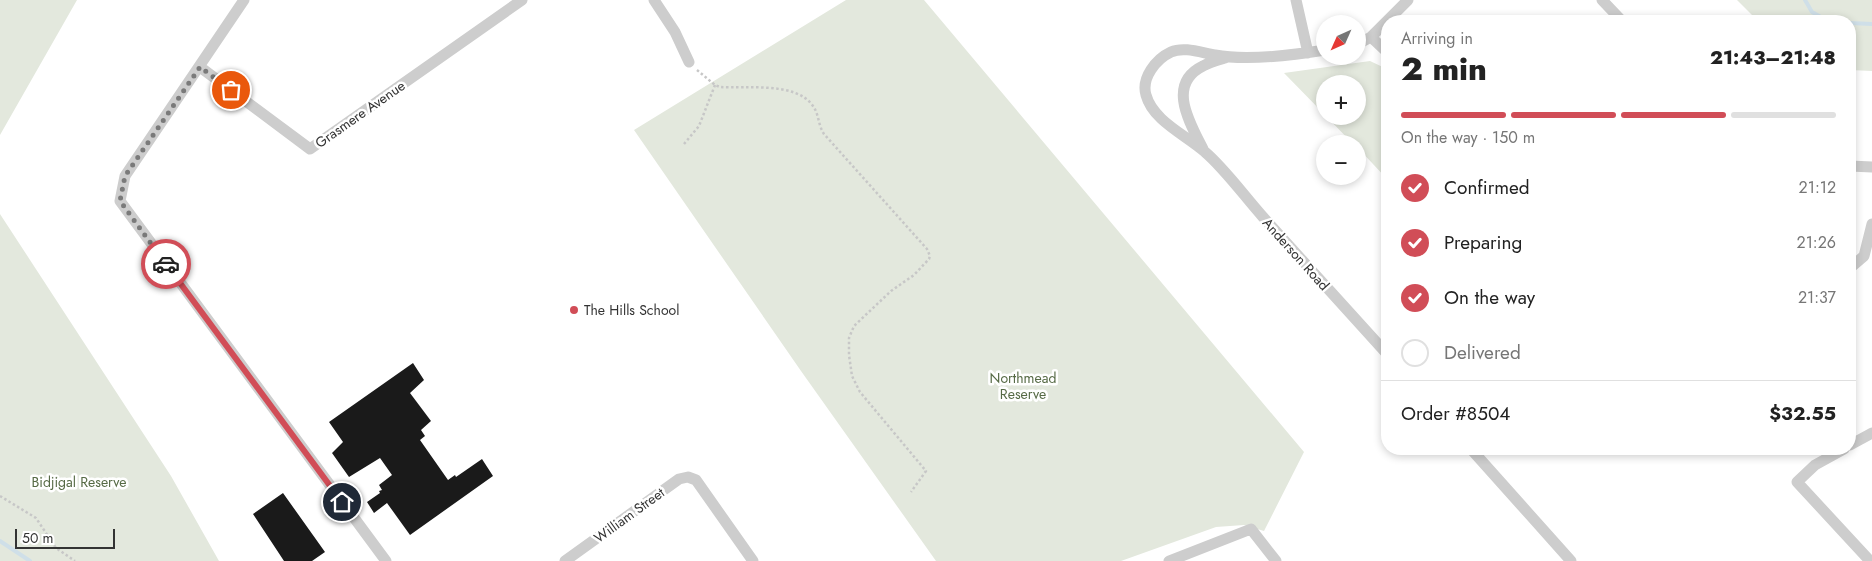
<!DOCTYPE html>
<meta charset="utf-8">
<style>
:root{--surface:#fff;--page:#f6f6f6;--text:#222;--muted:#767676;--line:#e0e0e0;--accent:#d14d57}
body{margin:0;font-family:Jost,sans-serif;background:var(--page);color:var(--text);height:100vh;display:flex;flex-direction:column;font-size:19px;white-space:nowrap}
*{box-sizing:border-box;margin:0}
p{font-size:16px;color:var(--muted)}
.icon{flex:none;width:28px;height:28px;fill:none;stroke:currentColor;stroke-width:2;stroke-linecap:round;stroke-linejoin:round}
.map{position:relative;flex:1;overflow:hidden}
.drawer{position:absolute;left:1381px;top:15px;width:475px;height:440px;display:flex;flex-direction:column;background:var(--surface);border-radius:20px;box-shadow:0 2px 8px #0003}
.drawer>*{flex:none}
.needle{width:32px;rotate:225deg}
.fabs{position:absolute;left:1316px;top:15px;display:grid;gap:10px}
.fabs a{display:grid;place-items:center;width:50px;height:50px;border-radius:50%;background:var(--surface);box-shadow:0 2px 8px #0003;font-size:25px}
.scale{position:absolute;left:15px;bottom:12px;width:100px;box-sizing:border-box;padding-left:5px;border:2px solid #333;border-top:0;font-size:14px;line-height:18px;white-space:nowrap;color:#333;-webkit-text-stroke:4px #fff;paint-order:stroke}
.pin{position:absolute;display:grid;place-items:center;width:42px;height:42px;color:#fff;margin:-21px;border:2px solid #fff;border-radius:50%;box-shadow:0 1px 5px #0007}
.courier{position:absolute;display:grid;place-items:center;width:50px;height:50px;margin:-25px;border:4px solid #d14d57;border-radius:50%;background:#fff;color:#222;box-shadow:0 1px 6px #0007}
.overview em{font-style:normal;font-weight:800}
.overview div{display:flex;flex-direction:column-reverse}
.overview{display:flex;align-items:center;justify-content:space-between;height:85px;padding:0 20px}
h1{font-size:32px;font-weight:800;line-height:38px}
.bar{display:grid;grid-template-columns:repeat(4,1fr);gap:8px 5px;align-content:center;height:60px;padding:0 20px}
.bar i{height:6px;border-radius:4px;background:var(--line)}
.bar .on{background:var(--accent)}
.bar p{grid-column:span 4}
.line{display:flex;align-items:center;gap:12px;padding:0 20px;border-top:1px solid var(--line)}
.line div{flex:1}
ol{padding:0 20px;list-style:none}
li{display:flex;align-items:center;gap:15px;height:55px}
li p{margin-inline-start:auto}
li .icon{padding:5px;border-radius:50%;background:var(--accent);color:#fff;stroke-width:4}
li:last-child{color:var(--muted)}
li i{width:28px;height:28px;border:2px solid var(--line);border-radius:50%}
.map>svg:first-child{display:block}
.green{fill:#e3e8dd}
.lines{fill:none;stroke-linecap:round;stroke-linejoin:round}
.stream{stroke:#cfdfe8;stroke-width:4}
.building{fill:#1a1a1a}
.path{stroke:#c7c7c7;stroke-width:2.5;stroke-dasharray:2.5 2.5;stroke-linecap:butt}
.street{stroke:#cdcdcd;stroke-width:11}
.done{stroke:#7a7a7a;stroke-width:5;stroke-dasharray:0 9}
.route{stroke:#d14d57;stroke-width:6}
.poi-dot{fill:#d14d57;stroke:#fff;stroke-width:2}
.labels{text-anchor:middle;stroke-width:5;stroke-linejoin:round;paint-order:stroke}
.street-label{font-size:14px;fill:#333;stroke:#fff}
.poi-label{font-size:14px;fill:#333;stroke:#fff;text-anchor:start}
.park-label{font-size:14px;fill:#566a45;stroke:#fff}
</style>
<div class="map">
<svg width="1872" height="561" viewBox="0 0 1872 561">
<rect width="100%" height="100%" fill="#fff"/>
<path class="green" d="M0,0H77L0,135Z
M846,0H924L1304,452L1264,531L1244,525L1216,527L1121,561H936L801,371L634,130Z
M1737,0H1872V71L1850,70V21H1758Z
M1370,61L1387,69V179L1358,148V144H1353L1326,116H1358V84H1325V115L1284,73Z
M0,214L171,476L219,561H0Z"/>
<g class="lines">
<path class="stream" d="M1805,0L1812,12L1828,21
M1850,23L1872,24
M0,541L30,561"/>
</g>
<path class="building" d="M413,363L424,380L410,393L431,421L421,430L425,436L420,440L448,480L455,475L456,477L482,459L493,476L410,535L387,503L374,513L367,502L380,493L379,491L382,490L379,485L392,475L380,458L349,477L332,453L343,442L329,422Z
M283,493L325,552L312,561H284L253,514Z"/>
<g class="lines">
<path class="path" d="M697,70L715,85L720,87C745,89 796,81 813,106C819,114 818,125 824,134L927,249L930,256L929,259L914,275L891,291L854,326L849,338V355L852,376L860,392L926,471L911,492
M684,144L699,126L715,85
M0,496L36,518L56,548L75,561"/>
<path class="street" d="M244,0L125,176L120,201L386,561
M654,0L675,32L689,62
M1296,0L1308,53
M1602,0L1622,21
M1371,37L1388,53
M1358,44L1371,37L1408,0
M1325,50C1294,55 1246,61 1215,55C1202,53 1184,46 1171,52C1156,59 1141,78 1146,95C1153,121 1186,135 1205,152C1225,169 1245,197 1263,217C1305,263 1346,309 1388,355
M200,67L310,149L522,0
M1203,149C1190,123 1166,84 1203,66C1210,62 1218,60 1225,58
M1850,166L1872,167
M1850,268L1864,256L1872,224
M1850,445L1872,433
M1471,449L1571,561
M1844,449L1815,465L1797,482L1870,561
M565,561L679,479L688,477L696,480L753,561
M1169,561L1251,529L1276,561"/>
</g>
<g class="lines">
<path class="done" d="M166,264L120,201L125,176L200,67L231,90"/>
<path class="route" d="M166,264L342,502"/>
</g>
<circle class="poi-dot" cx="574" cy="310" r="5"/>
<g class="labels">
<g class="street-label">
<text transform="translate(360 114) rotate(-35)" y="5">Grasmere Avenue</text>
<text transform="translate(1296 254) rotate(48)" y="5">Anderson Road</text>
<text transform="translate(629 515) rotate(-36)" y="5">William Street</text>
</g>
<g class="poi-label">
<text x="584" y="315">The Hills School</text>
</g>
<g class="park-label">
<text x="1023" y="383">Northmead<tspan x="1023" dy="16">Reserve</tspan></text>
<text x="79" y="487">Bidjigal Reserve</text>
</g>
</g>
</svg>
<div class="fabs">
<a><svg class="needle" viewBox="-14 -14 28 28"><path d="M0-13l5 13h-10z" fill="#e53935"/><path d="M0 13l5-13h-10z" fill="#767676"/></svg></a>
<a>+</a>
<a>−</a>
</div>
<div class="scale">50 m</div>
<div class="pin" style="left:231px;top:90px;background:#ea580c"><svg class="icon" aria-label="bag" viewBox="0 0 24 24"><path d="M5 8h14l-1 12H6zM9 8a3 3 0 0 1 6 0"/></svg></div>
<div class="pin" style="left:342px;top:502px;background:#1f2937"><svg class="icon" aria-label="home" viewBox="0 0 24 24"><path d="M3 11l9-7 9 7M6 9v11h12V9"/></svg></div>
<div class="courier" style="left:166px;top:264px"><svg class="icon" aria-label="car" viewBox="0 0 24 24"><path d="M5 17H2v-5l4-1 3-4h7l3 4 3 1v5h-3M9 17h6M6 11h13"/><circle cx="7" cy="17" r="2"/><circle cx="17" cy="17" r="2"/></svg></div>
<section class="drawer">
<div class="overview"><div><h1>2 min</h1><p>Arriving in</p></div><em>21:43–21:48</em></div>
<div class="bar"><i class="on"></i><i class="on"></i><i class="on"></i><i></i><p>On the way · 150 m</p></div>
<ol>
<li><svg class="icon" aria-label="check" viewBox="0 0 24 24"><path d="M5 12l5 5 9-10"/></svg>Confirmed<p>21:12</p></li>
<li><svg class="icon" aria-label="check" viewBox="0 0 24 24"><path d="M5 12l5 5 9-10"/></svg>Preparing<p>21:26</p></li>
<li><svg class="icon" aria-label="check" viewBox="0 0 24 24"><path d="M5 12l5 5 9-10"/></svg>On the way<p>21:37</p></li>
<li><i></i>Delivered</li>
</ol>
<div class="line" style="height:65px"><div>Order #8504</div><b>$32.55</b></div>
</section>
</div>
